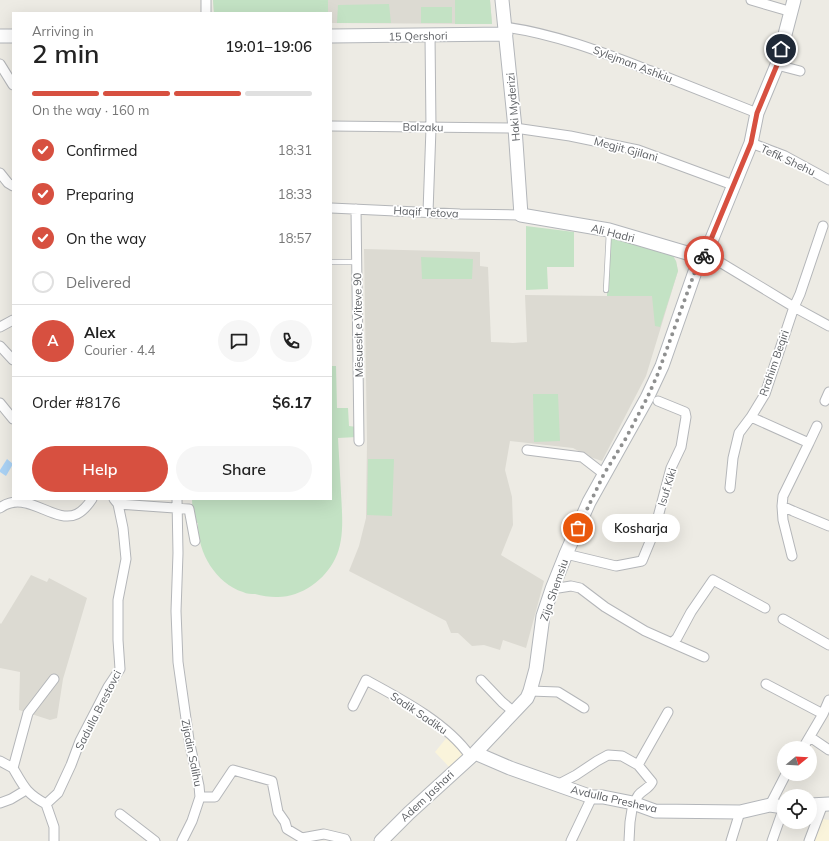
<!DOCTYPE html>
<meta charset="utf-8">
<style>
:root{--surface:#fff;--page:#f6f6f6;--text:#222;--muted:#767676;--line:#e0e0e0;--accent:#d75040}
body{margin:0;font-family:Mulish,sans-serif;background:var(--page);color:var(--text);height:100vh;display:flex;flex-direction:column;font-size:15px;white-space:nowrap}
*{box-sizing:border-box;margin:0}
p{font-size:13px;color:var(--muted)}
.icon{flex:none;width:22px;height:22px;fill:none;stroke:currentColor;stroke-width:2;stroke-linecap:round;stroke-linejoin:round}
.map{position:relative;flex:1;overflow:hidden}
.details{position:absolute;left:12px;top:12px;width:320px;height:488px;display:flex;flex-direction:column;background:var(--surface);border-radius:0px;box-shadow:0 4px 16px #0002}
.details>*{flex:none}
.needle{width:26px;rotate:72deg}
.controls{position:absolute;left:777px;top:741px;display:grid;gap:8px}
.controls a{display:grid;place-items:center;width:40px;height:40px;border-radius:50%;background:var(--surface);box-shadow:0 4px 16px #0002;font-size:20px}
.pin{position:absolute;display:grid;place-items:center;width:34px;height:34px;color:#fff;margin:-17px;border:2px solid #fff;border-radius:50%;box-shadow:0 1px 4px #0007}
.courier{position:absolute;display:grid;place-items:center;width:40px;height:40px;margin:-20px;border:3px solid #d75040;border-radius:50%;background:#fff;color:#222;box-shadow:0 1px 5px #0007}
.bubble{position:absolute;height:28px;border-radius:14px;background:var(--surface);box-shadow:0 4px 16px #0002;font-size:13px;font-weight:600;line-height:28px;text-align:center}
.head em{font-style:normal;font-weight:600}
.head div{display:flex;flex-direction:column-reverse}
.head{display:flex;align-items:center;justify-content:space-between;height:68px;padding:0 20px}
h1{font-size:26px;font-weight:600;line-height:30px}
.bar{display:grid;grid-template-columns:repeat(4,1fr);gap:6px 4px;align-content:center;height:48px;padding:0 20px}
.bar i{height:5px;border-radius:3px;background:var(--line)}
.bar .current{background:var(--accent)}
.bar p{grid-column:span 4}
.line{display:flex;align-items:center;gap:10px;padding:0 20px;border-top:1px solid var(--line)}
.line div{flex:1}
.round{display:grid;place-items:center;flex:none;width:42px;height:42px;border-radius:21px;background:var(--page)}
ol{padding:0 20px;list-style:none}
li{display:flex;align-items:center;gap:12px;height:44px}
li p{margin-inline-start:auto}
li .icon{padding:4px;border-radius:50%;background:var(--accent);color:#fff;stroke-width:4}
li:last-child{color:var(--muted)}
li i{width:22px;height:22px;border:2px solid var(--line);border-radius:50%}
.primary-button{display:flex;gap:8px;margin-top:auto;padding:8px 20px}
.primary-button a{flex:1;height:46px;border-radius:24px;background:var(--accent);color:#fff;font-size:16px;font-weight:600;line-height:46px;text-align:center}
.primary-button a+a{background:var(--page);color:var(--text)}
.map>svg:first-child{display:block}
.commercial{fill:#faf4db}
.education{fill:#dcdad2}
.green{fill:#c3e2c4}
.water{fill:#abd3f6}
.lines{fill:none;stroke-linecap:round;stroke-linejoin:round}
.lane-casing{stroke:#b4b6b9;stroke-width:6}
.street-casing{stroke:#b4b6b9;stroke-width:11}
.secondary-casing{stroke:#b3b6ba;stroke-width:15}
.lane{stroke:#fff;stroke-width:4.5}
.street{stroke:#fff;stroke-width:9}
.secondary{stroke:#fff;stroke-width:13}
.done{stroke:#8f9090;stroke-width:4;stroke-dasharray:0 7.2}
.route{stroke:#d75040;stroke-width:5}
.labels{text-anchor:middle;stroke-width:3.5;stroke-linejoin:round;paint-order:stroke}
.street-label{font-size:11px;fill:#5c5f63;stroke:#fff}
</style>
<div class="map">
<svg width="829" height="841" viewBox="0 0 829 841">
<rect width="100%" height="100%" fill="#edebe4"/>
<path class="commercial" d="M448,736L465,756L451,769L435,752Z
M822,819L829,820V841H813Z"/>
<path class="education" d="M213,0H490L492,24L331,23V13H214Z
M609,238L676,261L678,271L646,376L602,461L590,457L573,448L510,441L505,470L512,497L513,525L501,555L544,581L526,648L503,640L500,650L484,645L472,646L458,633H451L446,621L349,571L359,546L366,518L367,441L364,249L480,252V266L488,267L491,342L513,343L527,342L525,295L607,296Z
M31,575L47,582L49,578L87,598L63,679L57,718L50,720L19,710L20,672L0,668V623L1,624Z"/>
<path class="green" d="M213,0H328V13H214Z
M455,0H490L492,24H455Z
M389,4L391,23H337L338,5Z
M421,7H452V23H421Z
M526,226L574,232V267H547L548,289L526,290Z
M609,238L672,254L676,261L678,271L660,327L655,326L652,296H607Z
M421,257L473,259L472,279H422Z
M331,366H336L337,408H348L349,426L357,427V437L338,438C339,456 340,474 341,493C342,514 345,539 335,559C325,580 300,598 276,597C269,597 262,596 255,594C251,594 247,594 243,592C215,583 197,551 198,523L193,522L192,499H331Z
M533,394H558L560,441L534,442Z
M368,459H394L392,516L367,515Z"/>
<path class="water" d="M7,459L13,464L6,476L0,472V470Z"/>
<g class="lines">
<defs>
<path id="lane" d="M331,262H357
M606,290L609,232"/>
<path id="street" d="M206,0V13
M751,0L792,12
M505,27C556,34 604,53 651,71C686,85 721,99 757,113
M0,64L13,85
M777,65L800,71
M331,126L515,128L570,136L638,150L733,185
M751,143L785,156L829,180
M0,173L8,183L13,186
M331,208L460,214L521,215
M356,209L359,441
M428,212L431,128L430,36
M704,256L718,261L794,307L829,326
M0,327L13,320
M0,346L13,360
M825,401L829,392
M0,403L13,419
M751,417L765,394L794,307L800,294L823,226
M809,443L817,426
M527,450L582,457L604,474
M730,488L733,458L739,433L751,417L809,443L783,496L782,506L793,511L829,526
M177,499L178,553L176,611L178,662L189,740L199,786L200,797L192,821L182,841
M118,504L189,509L195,541
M782,506L783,520L792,556
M0,508C26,488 54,525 77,514C83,511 88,505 92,499
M566,554L616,566L642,561L654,532L671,468L681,447L686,417L685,412L658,401
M552,589L571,586L580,588L605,607L645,631L672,643L677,638L691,612L713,580L765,608
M783,619L829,645
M672,643L704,657
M481,680L502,702L514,712
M766,684L823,714
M530,691L558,692L584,708
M353,706L366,680C401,699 447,723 470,756
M810,737L829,750
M803,748L823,714L829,700
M0,761L13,768
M638,765L668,712
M557,785L576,775L597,761L608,755L622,756L638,765L652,782C647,792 637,790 635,804
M200,797H215L233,770L272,781L278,812L285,822L287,829L302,838L324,834L345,839L346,841
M0,803L11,799L26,790
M46,804L58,793L71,765L80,741L108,687L120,669L118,640V600L126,559L123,528L118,504L114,499
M46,804C26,793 24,787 13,768L28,713L54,679
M46,804L54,827V841
M770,805L786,774
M120,814L155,841
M571,841L592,797
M629,841L630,822L633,803
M731,841L740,812
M772,841L784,807
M809,841L823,804"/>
<path id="secondary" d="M502,0L515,128L521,215L609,230L687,253L704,256
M0,36H13
M331,36L506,34
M475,753L510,768L592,797H603L633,803L655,811L740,812L770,805L784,807
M810,805L829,804
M381,841L409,813L475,753L527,698L530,691L536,669L543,616L552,589L566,554L589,502L647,398L662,366L697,266L704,256L709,246L751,143L757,113L777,65L794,0"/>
</defs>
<use href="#lane" class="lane-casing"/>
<use href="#street" class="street-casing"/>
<use href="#secondary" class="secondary-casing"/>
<use href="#lane" class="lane"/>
<use href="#street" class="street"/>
<use href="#secondary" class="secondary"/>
</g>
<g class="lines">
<path class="done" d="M578,528L604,474L626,438L647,398L657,376L697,266L704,256"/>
<path class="route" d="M704,256L751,143L757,113L777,65L781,49"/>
</g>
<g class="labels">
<g class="street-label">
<text transform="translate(418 36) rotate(-1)" y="4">15 Qershori</text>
<text transform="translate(633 64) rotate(21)" y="4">Sylejman Ashkiu</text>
<text transform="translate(513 107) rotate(-95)" y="4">Haki Myderizi</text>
<text transform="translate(423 127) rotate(1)" y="4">Balzaku</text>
<text transform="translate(626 149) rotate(15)" y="4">Megjit Gjilani</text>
<text transform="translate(788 160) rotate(25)" y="4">Tefik Shehu</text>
<text transform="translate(426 212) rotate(3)" y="4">Haqif Tetova</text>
<text transform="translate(613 233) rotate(14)" y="4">Ali Hadri</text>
<text transform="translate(358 325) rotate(-91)" y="4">Mësuesit e Viteve 90</text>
<text transform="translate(774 363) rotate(-71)" y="4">Rrahim Beqiri</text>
<text transform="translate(667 487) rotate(-73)" y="4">Isuf Kiki</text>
<text transform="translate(554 590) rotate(-71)" y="4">Zija Shemsiu</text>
<text transform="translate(98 710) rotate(-63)" y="4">Sadulla Brestovci</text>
<text transform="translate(419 713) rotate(34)" y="4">Sadik Sadiku</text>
<text transform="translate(192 753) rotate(79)" y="4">Zijadin Salihu</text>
<text transform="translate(427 796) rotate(-43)" y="4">Adem Jashari</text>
<text transform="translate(614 799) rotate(13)" y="4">Avdulla Presheva</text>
</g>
</g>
</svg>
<div class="controls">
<a><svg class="needle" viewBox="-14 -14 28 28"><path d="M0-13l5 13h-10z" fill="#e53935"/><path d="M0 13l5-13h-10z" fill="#767676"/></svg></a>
<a><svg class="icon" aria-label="locate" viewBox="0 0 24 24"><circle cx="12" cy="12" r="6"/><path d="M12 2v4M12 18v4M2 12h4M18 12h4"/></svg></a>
</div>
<div class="pin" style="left:578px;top:528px;background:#ea580c"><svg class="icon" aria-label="bag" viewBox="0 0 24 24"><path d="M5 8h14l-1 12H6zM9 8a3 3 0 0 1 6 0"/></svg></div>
<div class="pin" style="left:781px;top:49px;background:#1f2937"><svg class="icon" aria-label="home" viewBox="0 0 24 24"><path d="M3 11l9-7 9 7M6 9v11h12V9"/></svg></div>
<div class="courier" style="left:704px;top:256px"><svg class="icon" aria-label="bike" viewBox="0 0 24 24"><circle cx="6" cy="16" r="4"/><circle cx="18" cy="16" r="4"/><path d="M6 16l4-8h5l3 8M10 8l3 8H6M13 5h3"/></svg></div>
<div class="bubble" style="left:602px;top:514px;width:78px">Kosharja</div>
<section class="details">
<div class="head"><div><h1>2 min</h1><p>Arriving in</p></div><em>19:01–19:06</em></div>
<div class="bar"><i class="current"></i><i class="current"></i><i class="current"></i><i></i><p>On the way · 160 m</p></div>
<ol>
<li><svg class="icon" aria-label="check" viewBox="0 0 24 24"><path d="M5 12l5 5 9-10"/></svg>Confirmed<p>18:31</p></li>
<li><svg class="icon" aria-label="check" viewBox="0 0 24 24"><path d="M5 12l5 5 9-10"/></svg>Preparing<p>18:33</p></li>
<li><svg class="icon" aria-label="check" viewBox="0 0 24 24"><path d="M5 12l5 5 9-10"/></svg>On the way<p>18:57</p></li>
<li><i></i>Delivered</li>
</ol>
<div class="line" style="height:72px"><b class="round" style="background:var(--accent);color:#fff">A</b><div><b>Alex</b><p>Courier · 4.4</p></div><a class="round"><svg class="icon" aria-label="chat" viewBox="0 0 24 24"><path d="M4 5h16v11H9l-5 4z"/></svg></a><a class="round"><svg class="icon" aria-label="phone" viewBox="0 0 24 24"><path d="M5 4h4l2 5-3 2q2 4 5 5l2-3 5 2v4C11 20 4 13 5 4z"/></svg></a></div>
<div class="line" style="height:52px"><div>Order #8176</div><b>$6.17</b></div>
<div class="primary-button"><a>Help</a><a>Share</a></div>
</section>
</div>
